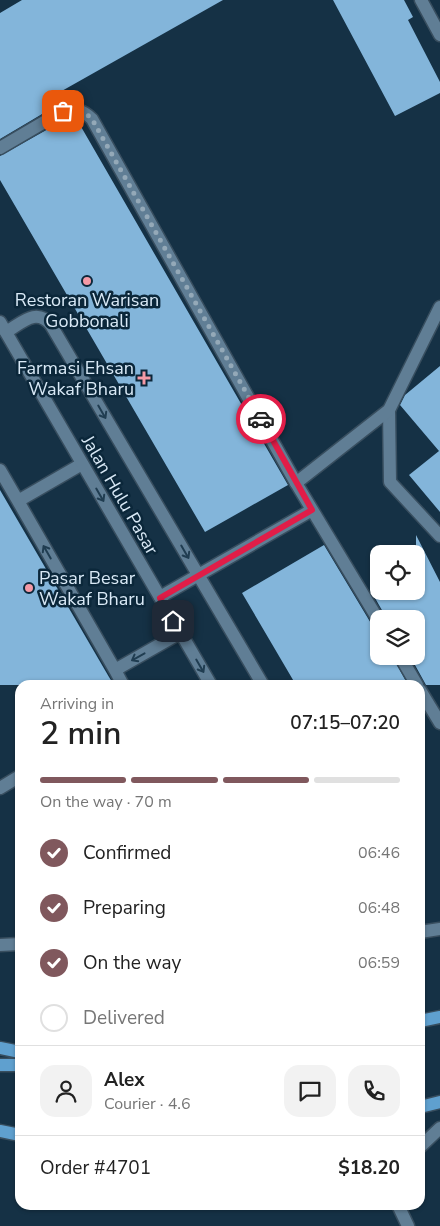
<!DOCTYPE html>
<meta charset="utf-8">
<style>
:root{--surface:#fff;--page:#f2f2f2;--text:#222;--muted:#767676;--line:#e0e0e0;--accent:#80585d}
body{margin:0;font-family:"Nunito Sans",sans-serif;background:var(--page);color:var(--text);height:100vh;display:flex;flex-direction:column;font-size:19px;white-space:nowrap}
*{box-sizing:border-box;margin:0}
p{font-size:16px;color:var(--muted)}
.icon{flex:none;width:28px;height:28px;fill:none;stroke:currentColor;stroke-width:2;stroke-linecap:round;stroke-linejoin:round}
.map{position:relative;flex:1;overflow:hidden}
.drawer{position:absolute;left:15px;top:680px;width:410px;height:530px;display:flex;flex-direction:column;background:var(--surface);border-radius:15px;box-shadow:0 1px 4px #0004}
.drawer>*{flex:none}
.fabs{position:absolute;left:370px;top:545px;display:grid;gap:10px}
.fabs a{display:grid;place-items:center;width:55px;height:55px;border-radius:10px;background:var(--surface);box-shadow:0 1px 4px #0004;font-size:25px}
.pin{position:absolute;display:grid;place-items:center;width:42px;height:42px;color:#fff;margin:-21px;border-radius:10px;box-shadow:0 2px 8px #0006}
.courier{position:absolute;display:grid;place-items:center;width:50px;height:50px;margin:-25px;border:4px solid #e11d48;border-radius:50%;background:#fff;color:#222;box-shadow:0 1px 6px #0007}
.head em{font-style:normal;font-weight:600}
.head div{display:flex;flex-direction:column-reverse}
.head{display:flex;align-items:center;justify-content:space-between;height:85px;padding:0 25px}
h1{font-size:32px;font-weight:600;line-height:38px}
.bar{display:grid;grid-template-columns:repeat(4,1fr);gap:8px 5px;align-content:center;height:60px;padding:0 25px}
.bar i{height:6px;border-radius:4px;background:var(--line)}
.bar .current{background:var(--accent)}
.bar p{grid-column:span 4}
.line{display:flex;align-items:center;gap:12px;padding:0 25px;border-top:1px solid var(--line)}
.line div{flex:1}
.round{display:grid;place-items:center;flex:none;width:52px;height:52px;border-radius:15px;background:var(--page)}
ol{padding:0 25px;list-style:none}
li{display:flex;align-items:center;gap:15px;height:55px}
li p{margin-inline-start:auto}
li .icon{padding:5px;border-radius:50%;background:var(--accent);color:#fff;stroke-width:4}
li:last-child{color:var(--muted)}
li i{width:28px;height:28px;border:2px solid var(--line);border-radius:50%}
.map>svg:first-child{display:block}
.building{fill:#83b5da}
.lines{fill:none;stroke-linecap:round;stroke-linejoin:round}
.service-casing{stroke:#384e5f;stroke-width:15}
.minor-casing{stroke:#384e5f;stroke-width:15}
.primary-casing{stroke:#384e5f;stroke-width:15}
.service{stroke:#607e95;stroke-width:12}
.minor{stroke:#607e95;stroke-width:12}
.primary{stroke:#5fa0cf;stroke-width:12}
.oneway{stroke:#203d51}
.done{stroke:#94a9b8;stroke-width:5;stroke-dasharray:0 9}
.route{stroke:#e11d48;stroke-width:6}
.poi-dot{fill:#f49aa6;stroke:#0b273a;stroke-width:2}
.labels{text-anchor:middle;stroke-width:5;stroke-linejoin:round;paint-order:stroke}
.poi-label{font-size:18px;fill:#d9e9f6;stroke:#0b273a}
.street-label{font-size:18px;fill:#d9e9f6;stroke:#0b273a}
</style>
<div class="map">
<svg width="440" height="1226" viewBox="0 0 440 1226">
<rect width="100%" height="100%" fill="#153145"/>
<path class="building" d="M22,0H223L60,92L66,102L59,104L0,139V13Z
M333,0H404L413,17L408,20L440,82V93L395,116Z
M76,118L288,485L205,532L0,180V156L66,119Z
M440,366V512L409,475L439,451L400,405L405,395Z
M0,490L109,677L114,685H0Z
M416,535L440,582V685H426L410,656H416V619H387L371,591H416Z
M324,545L372,625L379,629V656H392L408,685H296L242,593Z"/>
<g class="lines">
<defs>
<path id="service" d="M0,148L63,111C75,108 83,110 92,119L296,483L379,621
M6,332C22,323 36,307 51,325L263,685
M389,410L390,482L440,536
M82,464L18,501L115,670L180,633
M0,470L18,501
M160,597L312,510
M400,656L417,685
M115,670L123,685
M420,690L440,723
M0,788L20,776
M420,932L440,929"/>
<path id="minor" d="M421,0L440,35
M0,322L211,685
M296,483L389,410L440,307
M0,945L20,944
M420,1147L440,1128
M398,1205L408,1226"/>
<path id="primary" d="M420,1021L440,1017
M0,1048L20,1052
M0,1065H20
M420,1107L440,1102
M0,1131L20,1135"/>
</defs>
<use href="#service" class="service-casing"/>
<use href="#minor" class="minor-casing"/>
<use href="#primary" class="primary-casing"/>
<use href="#service" class="service"/>
<use href="#minor" class="minor"/>
<use href="#primary" class="primary"/>
</g>
<defs><path id="oneway-shaft" d="M-6 0H5M1.5-3L5.5 0L1.5 3" fill="none" stroke-width="1.6" stroke-linecap="round" stroke-linejoin="round" transform="scale(1.25)"/></defs>
<g class="oneway">
<use href="#oneway-shaft" transform="translate(102 412) rotate(60)"/>
<use href="#oneway-shaft" transform="translate(100 495) rotate(60)"/>
<use href="#oneway-shaft" transform="translate(47 552) rotate(-120)"/>
<use href="#oneway-shaft" transform="translate(185 552) rotate(60)"/>
<use href="#oneway-shaft" transform="translate(138 657) rotate(151)"/>
<use href="#oneway-shaft" transform="translate(200 666) rotate(60)"/>
</g>
<g class="lines">
<path class="done" d="M63,111C75,108 83,110 92,119L261,419"/>
<path class="route" d="M173,621L160,598L312,510L261,419"/>
</g>
<g class="poi-dot">
<circle cx="87" cy="281" r="5"/>
<path d="M141.5 370.5h5v5h5v5h-5v5h-5v-5h-5v-5h5z"/>
<circle cx="29" cy="588" r="5"/>
</g>
<g class="labels">
<g class="poi-label">
<text x="87" y="306">Restoran Warisan<tspan x="87" dy="21">Gobbonali</tspan></text>
<text x="134" y="374" text-anchor="end">Farmasi Ehsan<tspan x="134" dy="21">Wakaf Bharu</tspan></text>
<text x="39" y="584" text-anchor="start">Pasar Besar<tspan x="39" dy="21">Wakaf Bharu</tspan></text>
</g>
<g class="street-label">
<text transform="translate(120 495) rotate(60)" y="6">Jalan Hulu Pasar</text>
</g>
</g>
</svg>
<div class="fabs">
<a><svg class="icon" aria-label="locate" viewBox="0 0 24 24"><circle cx="12" cy="12" r="6"/><path d="M12 2v4M12 18v4M2 12h4M18 12h4"/></svg></a>
<a><svg class="icon" aria-label="layers" viewBox="0 0 24 24"><path d="M12 4l9 5-9 5-9-5zM3 14l9 5 9-5"/></svg></a>
</div>
<div class="pin" style="left:63px;top:111px;background:#ea580c"><svg class="icon" aria-label="bag" viewBox="0 0 24 24"><path d="M5 8h14l-1 12H6zM9 8a3 3 0 0 1 6 0"/></svg></div>
<div class="pin" style="left:173px;top:621px;background:#1f2937"><svg class="icon" aria-label="home" viewBox="0 0 24 24"><path d="M3 11l9-7 9 7M6 9v11h12V9"/></svg></div>
<div class="courier" style="left:261px;top:419px"><svg class="icon" aria-label="car" viewBox="0 0 24 24"><path d="M5 17H2v-5l4-1 3-4h7l3 4 3 1v5h-3M9 17h6M6 11h13"/><circle cx="7" cy="17" r="2"/><circle cx="17" cy="17" r="2"/></svg></div>
<section class="drawer">
<div class="head"><div><h1>2 min</h1><p>Arriving in</p></div><em>07:15–07:20</em></div>
<div class="bar"><i class="current"></i><i class="current"></i><i class="current"></i><i></i><p>On the way · 70 m</p></div>
<ol>
<li><svg class="icon" aria-label="check" viewBox="0 0 24 24"><path d="M5 12l5 5 9-10"/></svg>Confirmed<p>06:46</p></li>
<li><svg class="icon" aria-label="check" viewBox="0 0 24 24"><path d="M5 12l5 5 9-10"/></svg>Preparing<p>06:48</p></li>
<li><svg class="icon" aria-label="check" viewBox="0 0 24 24"><path d="M5 12l5 5 9-10"/></svg>On the way<p>06:59</p></li>
<li><i></i>Delivered</li>
</ol>
<div class="line" style="height:90px"><a class="round"><svg class="icon" aria-label="person" viewBox="0 0 24 24"><circle cx="12" cy="8" r="4"/><path d="M4 21q1-7 8-7t8 7"/></svg></a><div><b>Alex</b><p>Courier · 4.6</p></div><a class="round"><svg class="icon" aria-label="chat" viewBox="0 0 24 24"><path d="M4 5h16v11H9l-5 4z"/></svg></a><a class="round"><svg class="icon" aria-label="phone" viewBox="0 0 24 24"><path d="M5 4h4l2 5-3 2q2 4 5 5l2-3 5 2v4C11 20 4 13 5 4z"/></svg></a></div>
<div class="line" style="height:65px"><div>Order #4701</div><b>$18.20</b></div>
</section>
</div>
